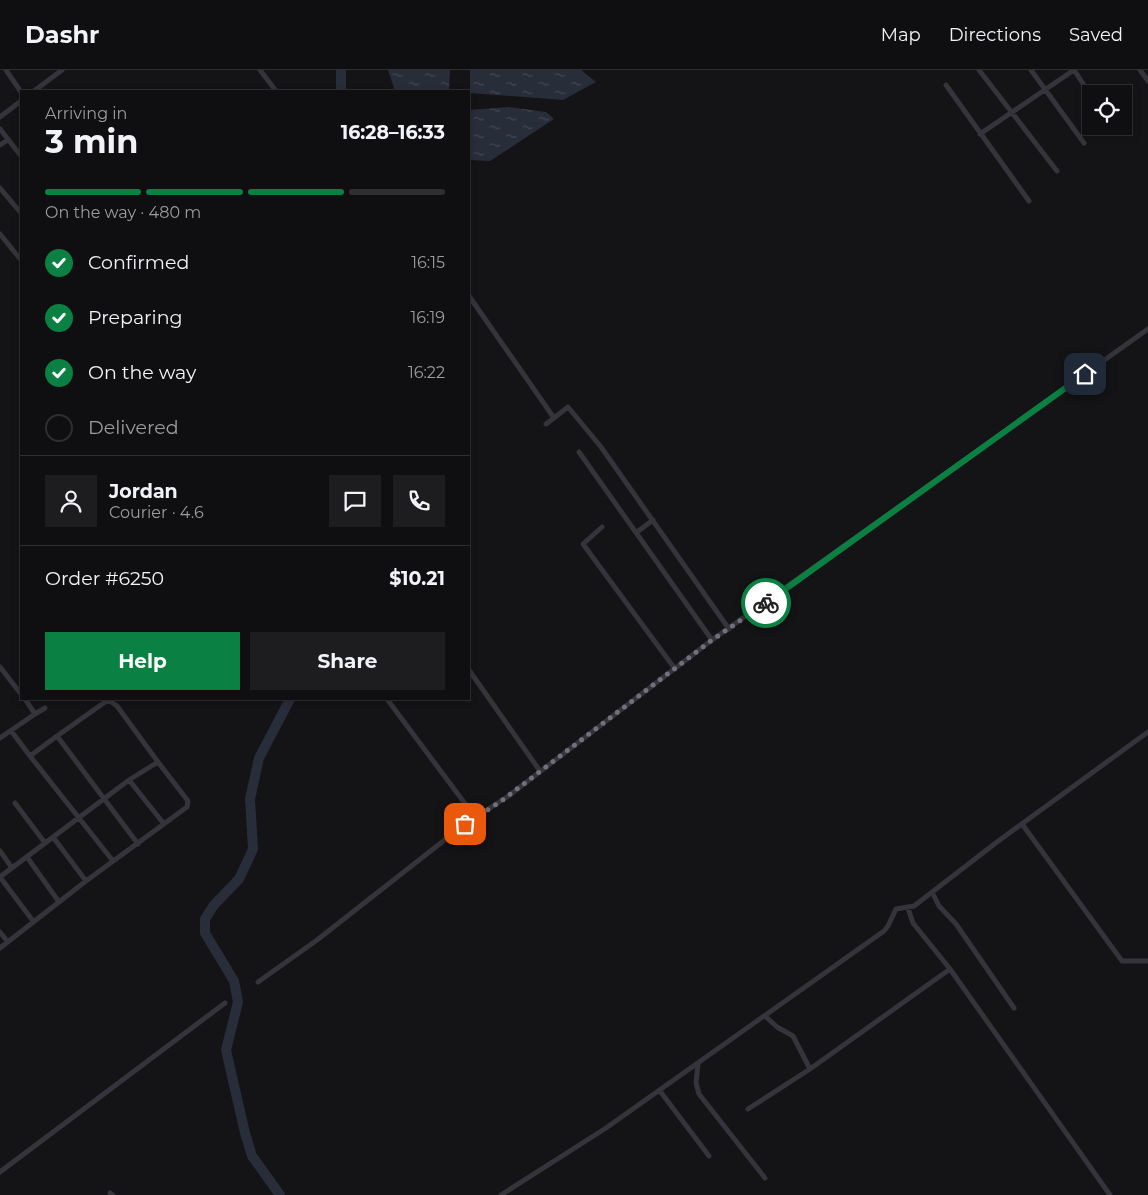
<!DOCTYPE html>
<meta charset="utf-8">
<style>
:root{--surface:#0f0e10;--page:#1d1c1e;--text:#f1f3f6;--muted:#9b9c9f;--line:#2f2e30;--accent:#0b8043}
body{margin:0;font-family:Montserrat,sans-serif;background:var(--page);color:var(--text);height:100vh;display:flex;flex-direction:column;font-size:19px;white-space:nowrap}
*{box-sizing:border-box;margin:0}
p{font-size:16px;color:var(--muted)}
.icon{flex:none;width:28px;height:28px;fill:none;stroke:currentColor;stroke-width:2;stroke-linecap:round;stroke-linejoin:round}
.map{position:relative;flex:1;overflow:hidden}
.sheet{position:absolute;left:20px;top:20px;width:450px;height:610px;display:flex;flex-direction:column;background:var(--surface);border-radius:0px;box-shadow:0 2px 8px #0003,0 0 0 1px var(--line)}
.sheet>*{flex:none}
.buttons{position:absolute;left:1082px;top:15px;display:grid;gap:10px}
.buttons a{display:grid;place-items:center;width:50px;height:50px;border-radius:0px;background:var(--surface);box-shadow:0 2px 8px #0003,0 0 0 1px var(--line);font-size:25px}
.pin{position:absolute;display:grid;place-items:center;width:42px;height:42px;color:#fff;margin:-21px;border-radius:10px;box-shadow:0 2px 8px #0006}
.courier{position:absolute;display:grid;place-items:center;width:50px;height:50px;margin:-25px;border:4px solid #0b8043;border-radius:50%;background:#fff;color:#222;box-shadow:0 1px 6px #0007}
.overview em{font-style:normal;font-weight:700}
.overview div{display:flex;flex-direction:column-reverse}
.overview{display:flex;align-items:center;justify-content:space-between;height:85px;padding:0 25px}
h1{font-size:32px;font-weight:700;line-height:38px}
.bar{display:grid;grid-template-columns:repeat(4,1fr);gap:8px 5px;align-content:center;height:60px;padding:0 25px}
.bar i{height:6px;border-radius:4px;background:var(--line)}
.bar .on{background:var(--accent)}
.bar p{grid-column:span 4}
.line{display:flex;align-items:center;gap:12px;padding:0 25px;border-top:1px solid var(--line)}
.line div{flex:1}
.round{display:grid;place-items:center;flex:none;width:52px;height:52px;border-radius:0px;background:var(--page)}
ol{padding:0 25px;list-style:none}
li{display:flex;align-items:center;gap:15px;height:55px}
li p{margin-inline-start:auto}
li .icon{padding:5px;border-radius:50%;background:var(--accent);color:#fff;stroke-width:4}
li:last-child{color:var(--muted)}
li i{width:28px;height:28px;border:2px solid var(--line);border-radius:50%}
.cta{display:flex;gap:10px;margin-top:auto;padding:10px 25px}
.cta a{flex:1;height:58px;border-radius:0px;background:var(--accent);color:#fff;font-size:20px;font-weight:700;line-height:58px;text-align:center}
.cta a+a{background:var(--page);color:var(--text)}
header{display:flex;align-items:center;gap:30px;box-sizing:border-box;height:70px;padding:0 25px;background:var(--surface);border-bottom:1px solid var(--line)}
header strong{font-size:24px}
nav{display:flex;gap:28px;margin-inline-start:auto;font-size:18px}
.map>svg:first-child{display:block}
.water{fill:url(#water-ripples)}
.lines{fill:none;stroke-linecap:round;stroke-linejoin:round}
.river{stroke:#282d3a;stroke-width:10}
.minor{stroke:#35343a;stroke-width:5}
.done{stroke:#71717e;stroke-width:5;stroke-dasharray:0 9}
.route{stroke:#0b8043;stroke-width:6}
</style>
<header>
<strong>Dashr</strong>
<nav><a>Map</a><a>Directions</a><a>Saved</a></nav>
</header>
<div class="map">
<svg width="1148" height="1125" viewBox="0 0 1148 1125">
<defs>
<pattern id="water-ripples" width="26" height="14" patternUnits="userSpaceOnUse" patternTransform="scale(1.25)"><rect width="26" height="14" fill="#282d3a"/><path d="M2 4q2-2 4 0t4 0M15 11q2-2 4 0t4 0" fill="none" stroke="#444854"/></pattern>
</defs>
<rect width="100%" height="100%" fill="#141315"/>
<path class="water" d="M388,0H450L449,21H395Z
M470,0H581L596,12L563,30L470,23Z
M509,37L546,42L554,49L490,91L469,90V40Z"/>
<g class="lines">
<path class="river" d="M341,21V0
M280,1125L252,1086L245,1063L226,980L238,932L234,911L205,863V849L214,835L239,809L253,779L250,729L259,688L290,629"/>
<path class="minor" d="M6,0L21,22
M260,0L276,21
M979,0L1057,101
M1031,0L1084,73
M1074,0L1091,26
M1140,0L1148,11
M946,15L1029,131
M34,21L62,0
M0,47L21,31
M0,59L21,86
M980,64L1074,0
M0,75L8,70
M0,118L21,143
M0,164L21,190
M469,226L554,348L568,337L601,377L729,559
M546,354L554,348
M579,382L712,570
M602,457L583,474L675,599
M637,462L653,450
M0,597L21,624
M469,600L540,701
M387,629L475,747
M35,644L45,638
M12,662L30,686
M0,668L35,644L25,629
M129,710L164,754
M15,733L45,773
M1022,754L1122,891H1148
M53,767L86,811
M0,781L12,798
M27,787L59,832
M113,791L30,686L57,666L138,774
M0,807L129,710L158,692L117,636L110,631L105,632L57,666
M0,807L33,851
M932,822L939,836L956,854L1014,938
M908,838L913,853L950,899L1110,1125
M0,862L7,871
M0,878L86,811L187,737L188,731L158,692
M258,912L317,870L465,754L507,727L712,570L1148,259
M698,994L696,1013L699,1024L765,1108
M810,999L950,899
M660,1021L709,1086
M748,1039L810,999L793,966L777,957L765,946
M0,1102L225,933
M110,1123L113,1125
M501,1125L606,1058L884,861L888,856L896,839L914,836L997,772L1148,662"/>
</g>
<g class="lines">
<path class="done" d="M465,754L500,732L712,570L766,533"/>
<path class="route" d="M766,533L1085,304"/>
</g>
</svg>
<div class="buttons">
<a><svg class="icon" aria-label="locate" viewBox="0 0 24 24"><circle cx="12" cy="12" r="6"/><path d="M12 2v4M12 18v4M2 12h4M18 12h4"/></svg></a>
</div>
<div class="pin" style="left:465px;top:754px;background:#ea580c"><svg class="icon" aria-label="bag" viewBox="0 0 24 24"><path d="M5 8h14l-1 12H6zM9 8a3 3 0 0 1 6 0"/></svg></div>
<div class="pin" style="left:1085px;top:304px;background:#1f2937"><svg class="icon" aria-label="home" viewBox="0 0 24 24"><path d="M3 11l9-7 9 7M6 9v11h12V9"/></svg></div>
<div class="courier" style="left:766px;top:533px"><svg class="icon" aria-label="bike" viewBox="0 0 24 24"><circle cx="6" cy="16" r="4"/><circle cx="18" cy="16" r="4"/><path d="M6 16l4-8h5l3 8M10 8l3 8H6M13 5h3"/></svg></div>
<section class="sheet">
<div class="overview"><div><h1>3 min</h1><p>Arriving in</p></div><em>16:28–16:33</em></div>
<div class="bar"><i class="on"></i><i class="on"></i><i class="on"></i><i></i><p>On the way · 480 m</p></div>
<ol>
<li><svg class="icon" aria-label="check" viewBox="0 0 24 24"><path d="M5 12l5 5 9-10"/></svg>Confirmed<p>16:15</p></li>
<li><svg class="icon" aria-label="check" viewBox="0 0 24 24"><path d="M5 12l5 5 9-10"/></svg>Preparing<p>16:19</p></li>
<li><svg class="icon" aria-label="check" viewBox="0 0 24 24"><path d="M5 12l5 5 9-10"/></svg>On the way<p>16:22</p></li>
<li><i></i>Delivered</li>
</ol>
<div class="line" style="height:90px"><a class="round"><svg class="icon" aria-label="person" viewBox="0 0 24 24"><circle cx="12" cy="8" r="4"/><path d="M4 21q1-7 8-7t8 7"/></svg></a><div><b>Jordan</b><p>Courier · 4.6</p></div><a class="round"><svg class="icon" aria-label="chat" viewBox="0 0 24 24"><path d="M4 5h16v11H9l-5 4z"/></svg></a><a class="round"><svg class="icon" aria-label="phone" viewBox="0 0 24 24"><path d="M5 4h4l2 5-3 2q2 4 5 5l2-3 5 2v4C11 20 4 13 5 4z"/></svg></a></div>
<div class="line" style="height:65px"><div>Order #6250</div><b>$10.21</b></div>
<div class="cta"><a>Help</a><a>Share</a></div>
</section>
</div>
